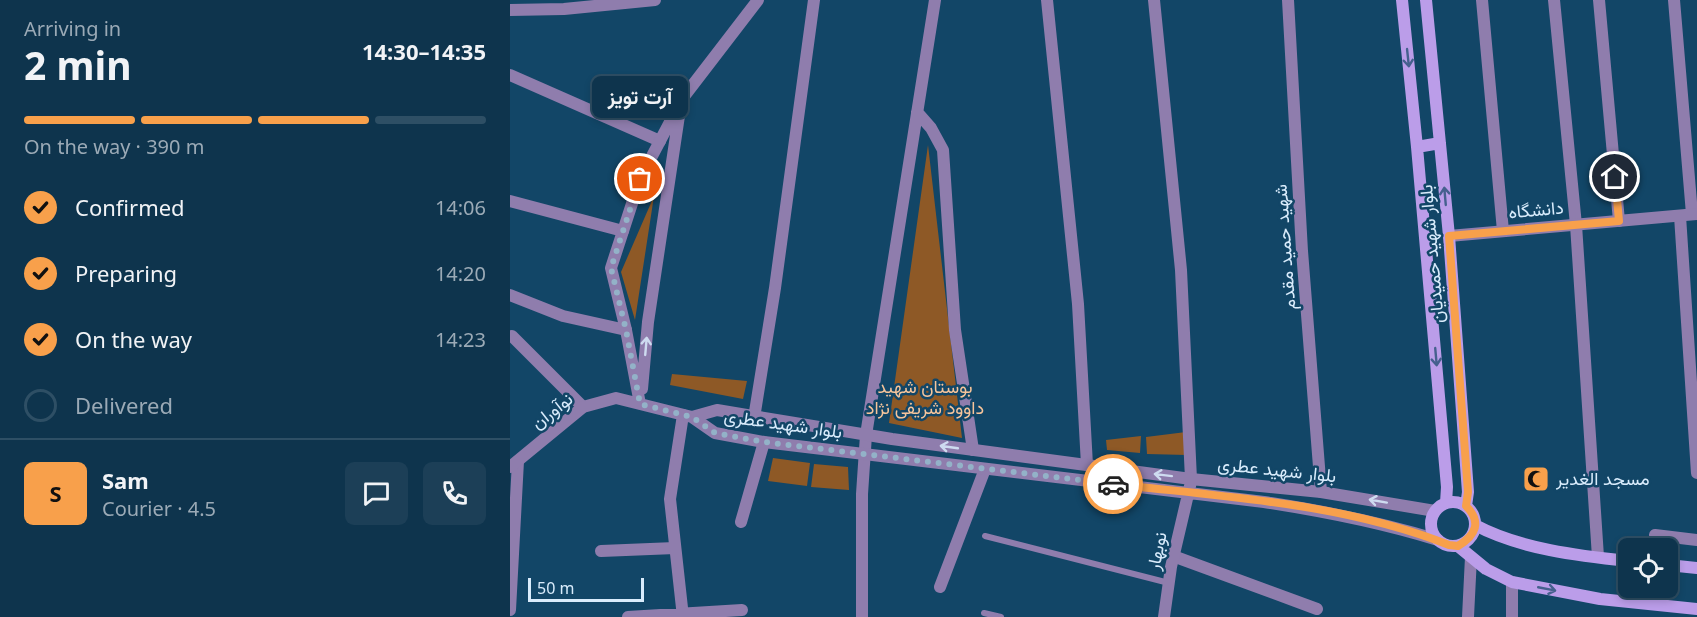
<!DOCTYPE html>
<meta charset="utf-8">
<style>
:root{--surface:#0e344d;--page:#1c3f57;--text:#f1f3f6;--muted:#9baab6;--line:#2e4f65;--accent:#f8a04b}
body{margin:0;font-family:"Noto Sans",Vazirmatn,sans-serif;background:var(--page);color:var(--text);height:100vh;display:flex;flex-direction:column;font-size:22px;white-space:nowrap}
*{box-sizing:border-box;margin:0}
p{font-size:20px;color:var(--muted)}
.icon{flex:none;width:33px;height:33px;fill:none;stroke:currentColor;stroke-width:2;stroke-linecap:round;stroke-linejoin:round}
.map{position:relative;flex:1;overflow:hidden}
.details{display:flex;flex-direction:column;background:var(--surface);width:510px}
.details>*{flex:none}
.fabs{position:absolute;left:1108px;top:538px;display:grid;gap:12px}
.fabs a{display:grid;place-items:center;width:60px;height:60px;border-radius:9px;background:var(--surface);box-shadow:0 3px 9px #0003,0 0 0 2px var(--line);font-size:30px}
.scale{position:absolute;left:18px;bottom:15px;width:116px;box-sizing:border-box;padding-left:6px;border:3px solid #d9ecfc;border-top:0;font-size:16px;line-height:21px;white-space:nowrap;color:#d9ecfc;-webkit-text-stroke:4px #124667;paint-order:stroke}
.pin{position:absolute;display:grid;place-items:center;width:51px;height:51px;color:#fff;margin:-26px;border:3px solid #fff;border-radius:50%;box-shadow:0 2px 6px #0007}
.courier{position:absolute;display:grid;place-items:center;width:60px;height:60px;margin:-30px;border:4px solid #f8a04b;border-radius:50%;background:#fff;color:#222;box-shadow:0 2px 8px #0007}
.bubble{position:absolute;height:42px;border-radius:9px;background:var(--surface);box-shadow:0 3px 9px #0003,0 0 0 2px var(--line);font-size:20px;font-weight:700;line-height:42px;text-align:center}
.head em{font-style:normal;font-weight:700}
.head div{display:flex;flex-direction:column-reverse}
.head{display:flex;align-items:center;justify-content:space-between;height:102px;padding:0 24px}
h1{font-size:39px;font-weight:700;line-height:45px}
.bar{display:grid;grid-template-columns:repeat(4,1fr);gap:9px 6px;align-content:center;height:72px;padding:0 24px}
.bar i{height:8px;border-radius:4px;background:var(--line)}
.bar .selected{background:var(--accent)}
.bar p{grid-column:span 4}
.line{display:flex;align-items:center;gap:15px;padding:0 24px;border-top:2px solid var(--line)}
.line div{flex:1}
.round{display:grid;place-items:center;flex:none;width:63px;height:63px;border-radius:9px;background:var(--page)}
ol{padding:0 24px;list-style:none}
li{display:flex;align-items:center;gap:18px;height:66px}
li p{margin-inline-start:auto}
li .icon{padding:6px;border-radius:50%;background:var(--accent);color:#111;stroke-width:4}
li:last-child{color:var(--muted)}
li i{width:33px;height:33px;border:3px solid var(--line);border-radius:50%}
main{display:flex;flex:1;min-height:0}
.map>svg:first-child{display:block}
.green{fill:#8e5926}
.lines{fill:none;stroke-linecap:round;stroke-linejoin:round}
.service{stroke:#8f7dad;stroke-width:6}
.minor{stroke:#8f7dad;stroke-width:12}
.tertiary{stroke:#8f7dad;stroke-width:12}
.secondary{stroke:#bb9de9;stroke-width:12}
.oneway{stroke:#45608e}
.oneway2{stroke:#cedbf0}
.done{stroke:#93b2c8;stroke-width:6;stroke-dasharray:0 10.8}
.route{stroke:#f8a04b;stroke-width:8}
.labels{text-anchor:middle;stroke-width:5;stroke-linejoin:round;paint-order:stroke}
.street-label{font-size:18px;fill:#d9ecfc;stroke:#124667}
.park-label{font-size:18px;fill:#f7c59b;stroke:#124667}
.poi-label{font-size:18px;fill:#d9ecfc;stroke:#124667;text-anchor:start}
</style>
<main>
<section class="details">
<div class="head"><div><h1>2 min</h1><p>Arriving in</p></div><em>14:30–14:35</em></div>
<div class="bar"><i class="selected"></i><i class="selected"></i><i class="selected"></i><i></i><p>On the way · 390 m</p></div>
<ol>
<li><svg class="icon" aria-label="check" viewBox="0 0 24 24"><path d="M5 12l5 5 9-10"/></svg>Confirmed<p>14:06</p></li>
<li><svg class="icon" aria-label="check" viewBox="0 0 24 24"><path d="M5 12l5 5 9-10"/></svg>Preparing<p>14:20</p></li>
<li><svg class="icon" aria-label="check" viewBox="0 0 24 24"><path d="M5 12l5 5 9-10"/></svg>On the way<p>14:23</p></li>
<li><i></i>Delivered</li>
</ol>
<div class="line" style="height:108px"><b class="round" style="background:var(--accent);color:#111">S</b><div><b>Sam</b><p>Courier · 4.5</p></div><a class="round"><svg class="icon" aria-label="chat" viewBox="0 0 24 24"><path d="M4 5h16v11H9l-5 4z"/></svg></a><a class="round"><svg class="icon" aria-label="phone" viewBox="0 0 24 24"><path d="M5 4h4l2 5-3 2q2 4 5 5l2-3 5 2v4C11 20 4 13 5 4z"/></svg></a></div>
</section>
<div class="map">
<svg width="1187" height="617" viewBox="0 0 1187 617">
<rect width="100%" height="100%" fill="#124667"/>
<path class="green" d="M418,145L452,438L379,423Z
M144,196L125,320L111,272Z
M162,374L237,381L233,399L160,385Z
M676,432L677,455L637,454L636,437Z
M631,436L630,453L597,450L596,440Z
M263,458L300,463L297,486L258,481Z
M304,464L338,467L339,490L301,487Z"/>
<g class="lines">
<path class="service" d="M475,536L659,583
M474,613L491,617"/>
<path class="minor" d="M537,0L568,304L577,465
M644,0L671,270L681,479
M778,0L792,251L811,492
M972,0L993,231
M1044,0L1066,225L1088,557
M1089,0L1109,221
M1164,0L1182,214
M0,10L54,9L145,0
M0,75L150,141
M407,112L421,128L433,150L445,330L463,450
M0,201L113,231
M1170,216L1187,473
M0,295L53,316L116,330
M2,336L73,407
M173,415L160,499L173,617
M244,418L265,288L304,0
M231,522L254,442
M1145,535L1187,540
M91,551L165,548
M663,556L807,609
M430,587L475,469
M0,610L8,461
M118,617L232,610
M352,617V494L356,435L425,0
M958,617L961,557
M1002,617V582"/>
<path class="tertiary" d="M939,236L1187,214
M132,389L138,322L170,109
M130,404L116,330L101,268L130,179L172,99L248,0
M182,417L207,410L382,439L681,479L811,492L925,511
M0,467L73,407L106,398L182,417L205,433L254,442L754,502C813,511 870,522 928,540
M654,617L661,567L680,486"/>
<path class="secondary" d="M892,0L907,147L937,487L936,503
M916,0L939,236L958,492L956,506
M907,147L930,143
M921 524a22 22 0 1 1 44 0a22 22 0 1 1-44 0Z
M965,525C1010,549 1069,556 1119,561
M948,546L976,569L1002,582L1090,599L1187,609
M1158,565L1187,568"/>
</g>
<defs><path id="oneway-shaft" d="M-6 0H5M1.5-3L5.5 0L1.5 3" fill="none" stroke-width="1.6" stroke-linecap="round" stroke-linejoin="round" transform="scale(1.5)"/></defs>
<g class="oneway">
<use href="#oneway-shaft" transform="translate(898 58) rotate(84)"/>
<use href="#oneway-shaft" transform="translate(935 196) rotate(-95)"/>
<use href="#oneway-shaft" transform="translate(926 357) rotate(85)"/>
<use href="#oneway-shaft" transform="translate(1037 589) rotate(11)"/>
</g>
<g class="oneway2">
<use href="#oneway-shaft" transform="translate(136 346) rotate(-85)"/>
<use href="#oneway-shaft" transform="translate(439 447) rotate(-172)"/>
<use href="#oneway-shaft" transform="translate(653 475) rotate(-173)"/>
<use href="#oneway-shaft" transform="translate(868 501) rotate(-170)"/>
</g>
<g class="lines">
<path class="done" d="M130,179L101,268L116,330L130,404L182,417L205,433L254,442L603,484"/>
<path class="route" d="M603,484C716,497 833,503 939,545L948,546C966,535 972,522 956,506L958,492L939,236L1109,221L1105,177"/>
</g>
<defs>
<symbol id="mosque-square" viewBox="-11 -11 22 22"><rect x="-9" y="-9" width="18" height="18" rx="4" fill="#f8a04b" stroke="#124667"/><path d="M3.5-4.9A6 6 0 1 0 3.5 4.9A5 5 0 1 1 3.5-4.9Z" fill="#111"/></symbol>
</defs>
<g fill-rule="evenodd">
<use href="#mosque-square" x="1011" y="464" width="30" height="30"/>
</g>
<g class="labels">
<g class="street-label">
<text transform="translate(1026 210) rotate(-5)" y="6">دانشگاه</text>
<text transform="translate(775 247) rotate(-94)" y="6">شهید حمید مقدم</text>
<text transform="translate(922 254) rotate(-95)" y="6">بلوار شهید حمیدیان</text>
<text transform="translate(42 411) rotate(-38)" y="6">نوآوران</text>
<text transform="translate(273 424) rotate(8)" y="6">بلوار شهید عطری</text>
<text transform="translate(767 470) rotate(6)" y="6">بلوار شهید عطری</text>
<text transform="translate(647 551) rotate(-78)" y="6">نوبهار</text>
</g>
<g class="park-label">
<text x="415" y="393">بوستان شهید<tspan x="415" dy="21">داوود شریفی نژاد</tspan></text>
</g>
<g class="poi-label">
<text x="1046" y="485">مسجد الغدیر</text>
</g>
</g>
</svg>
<div class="fabs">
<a><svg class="icon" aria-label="locate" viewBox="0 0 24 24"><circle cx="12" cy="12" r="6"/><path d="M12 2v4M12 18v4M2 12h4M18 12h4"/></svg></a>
</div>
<div class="scale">50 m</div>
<div class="pin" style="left:130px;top:179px;background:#ea580c"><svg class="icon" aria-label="bag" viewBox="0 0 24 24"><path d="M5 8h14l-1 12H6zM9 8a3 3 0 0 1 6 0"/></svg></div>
<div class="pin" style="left:1105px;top:177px;background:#1f2937"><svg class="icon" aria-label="home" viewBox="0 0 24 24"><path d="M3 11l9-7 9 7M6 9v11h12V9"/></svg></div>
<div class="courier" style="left:603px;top:484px"><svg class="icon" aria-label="car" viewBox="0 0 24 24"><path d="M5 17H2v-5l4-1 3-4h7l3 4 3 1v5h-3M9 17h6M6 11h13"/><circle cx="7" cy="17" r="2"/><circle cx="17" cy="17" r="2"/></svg></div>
<div class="bubble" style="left:82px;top:76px;width:96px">آرت تویز</div>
</div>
</main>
